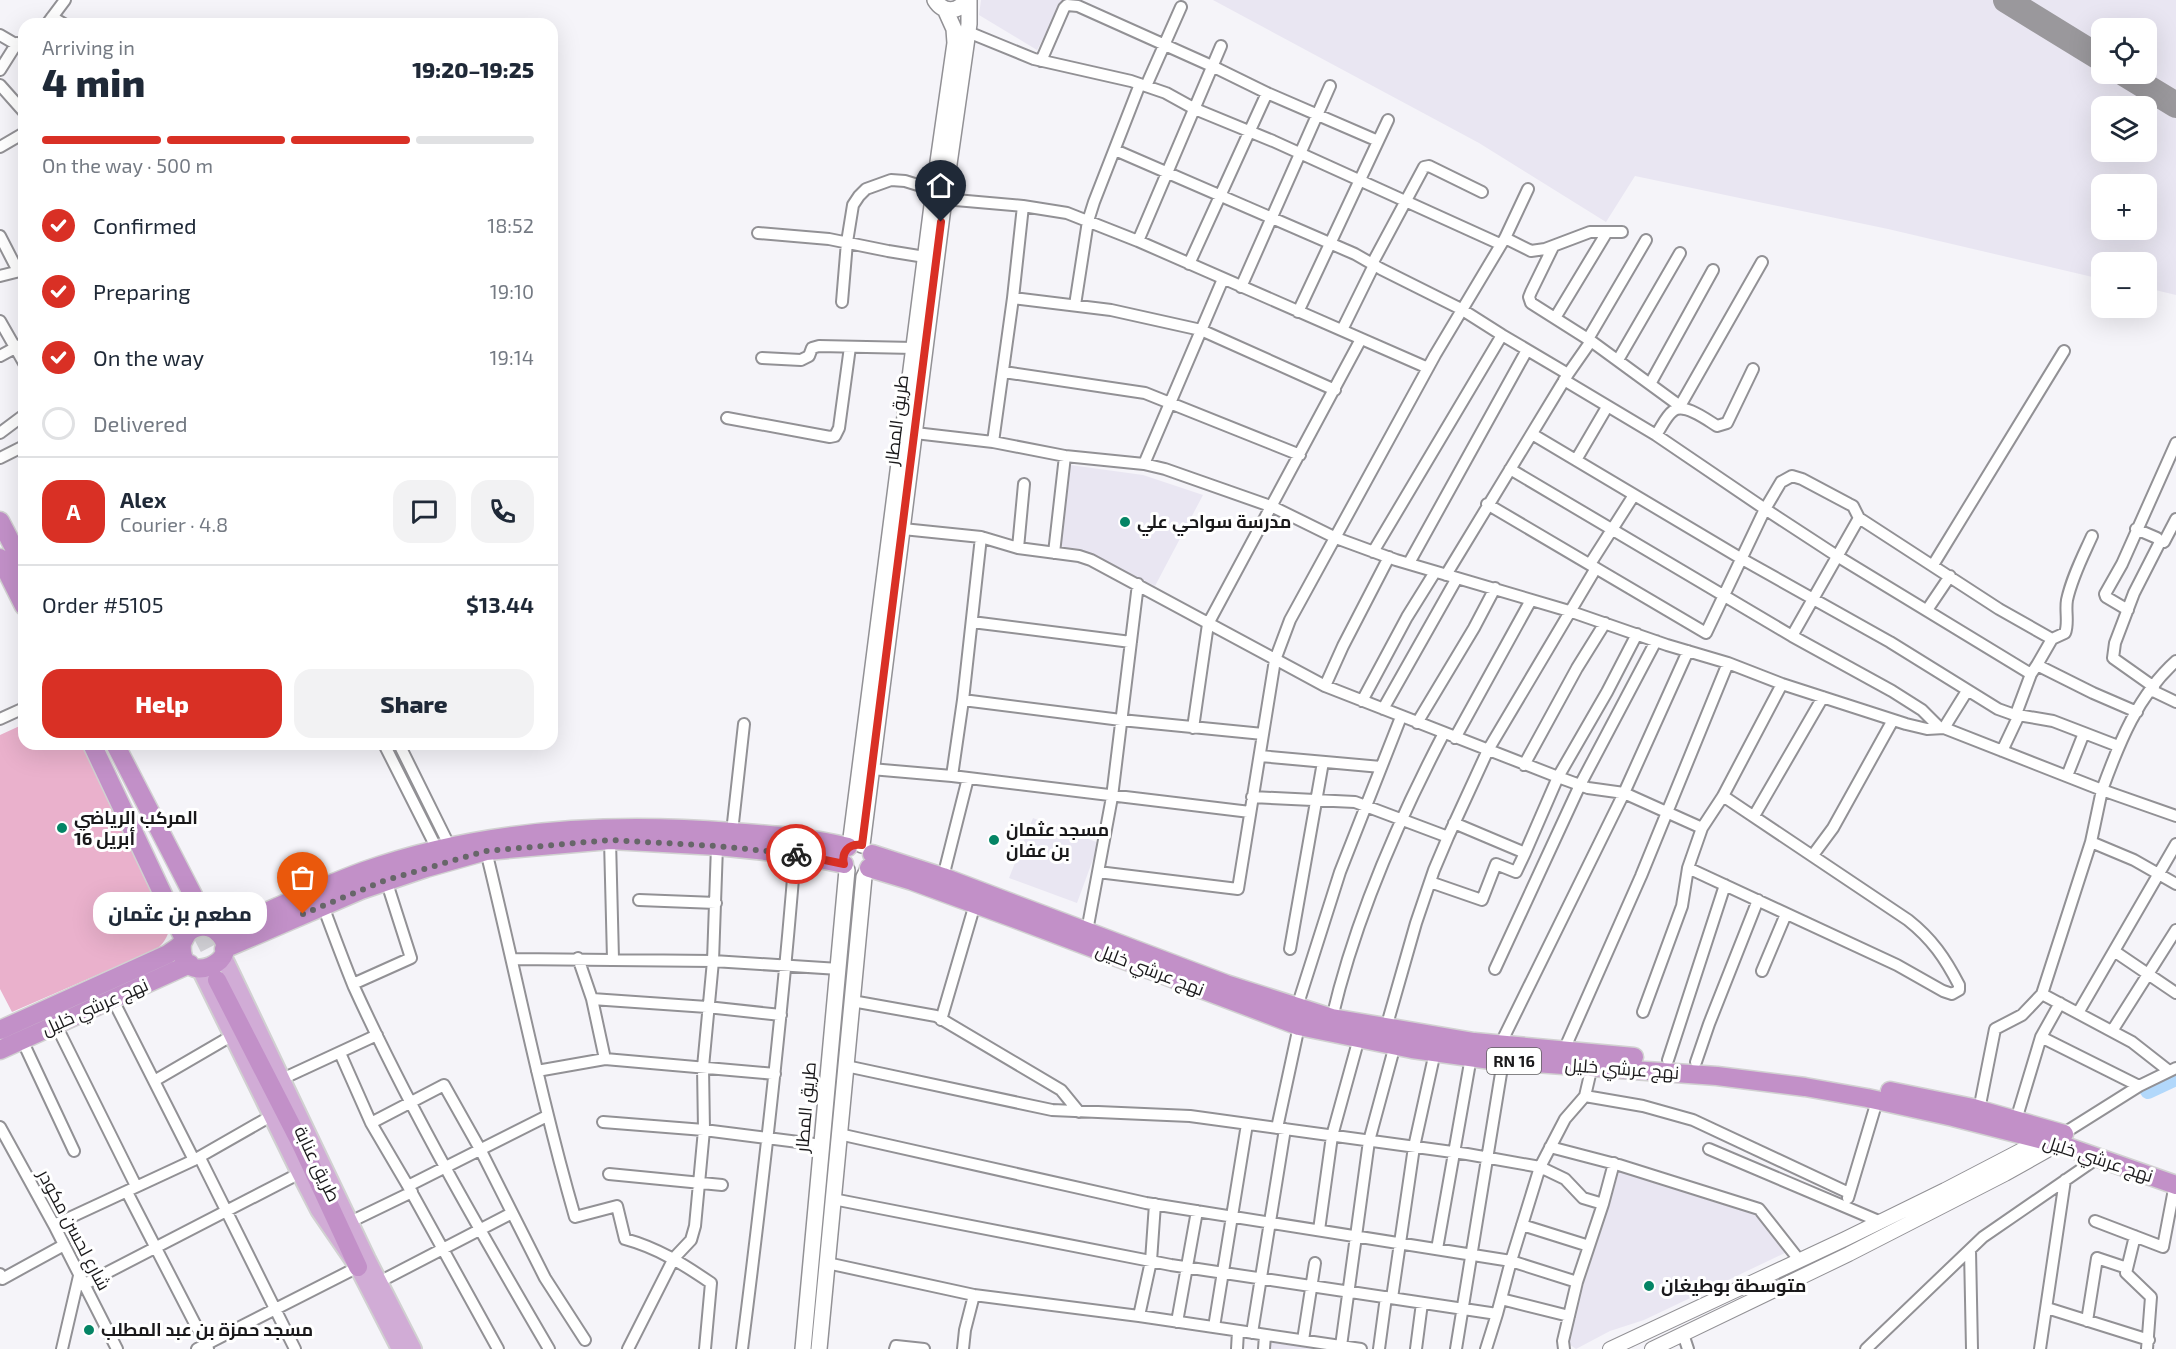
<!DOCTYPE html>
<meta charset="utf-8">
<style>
:root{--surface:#fff;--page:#f2f2f3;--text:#1f2937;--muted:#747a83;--line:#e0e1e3;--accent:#d93025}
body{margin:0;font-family:"Exo 2",Cairo,sans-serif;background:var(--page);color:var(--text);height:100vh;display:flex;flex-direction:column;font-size:22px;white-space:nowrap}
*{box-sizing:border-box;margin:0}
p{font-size:20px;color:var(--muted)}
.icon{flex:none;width:33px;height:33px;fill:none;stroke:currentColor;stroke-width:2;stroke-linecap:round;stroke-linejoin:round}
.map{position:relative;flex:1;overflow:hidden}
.side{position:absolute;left:18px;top:18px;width:540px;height:732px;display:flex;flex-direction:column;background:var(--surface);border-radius:18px;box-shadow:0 6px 24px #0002}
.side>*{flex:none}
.tools{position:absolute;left:2091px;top:18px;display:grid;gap:12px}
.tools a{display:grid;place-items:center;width:66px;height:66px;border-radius:12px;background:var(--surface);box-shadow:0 6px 24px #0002;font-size:30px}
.pin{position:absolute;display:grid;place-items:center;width:51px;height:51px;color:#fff;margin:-62px -26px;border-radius:50% 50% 50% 0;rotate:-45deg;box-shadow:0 0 6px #0007}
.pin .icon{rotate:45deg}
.courier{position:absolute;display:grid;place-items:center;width:60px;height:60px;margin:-30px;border:4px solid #d93025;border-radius:50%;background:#fff;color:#222;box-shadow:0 2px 8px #0007}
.bubble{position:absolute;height:42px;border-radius:18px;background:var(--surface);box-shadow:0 6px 24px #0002;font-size:20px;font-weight:800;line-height:42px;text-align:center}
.headline em{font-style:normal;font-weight:800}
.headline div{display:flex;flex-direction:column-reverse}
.headline{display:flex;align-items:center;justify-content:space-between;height:102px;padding:0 24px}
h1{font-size:39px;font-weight:800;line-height:45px}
.bar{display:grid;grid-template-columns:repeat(4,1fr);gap:9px 6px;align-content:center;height:72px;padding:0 24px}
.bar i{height:8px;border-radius:4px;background:var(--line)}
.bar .current{background:var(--accent)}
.bar p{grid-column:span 4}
.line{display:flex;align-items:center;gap:15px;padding:0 24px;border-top:2px solid var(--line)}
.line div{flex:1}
.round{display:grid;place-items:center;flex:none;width:63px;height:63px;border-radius:18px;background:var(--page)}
ol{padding:0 24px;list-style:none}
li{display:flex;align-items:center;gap:18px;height:66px}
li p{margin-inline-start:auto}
li .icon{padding:6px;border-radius:50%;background:var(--accent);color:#fff;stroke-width:4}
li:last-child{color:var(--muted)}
li i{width:33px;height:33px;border:3px solid var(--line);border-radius:50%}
.cta{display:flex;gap:12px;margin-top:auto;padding:12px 24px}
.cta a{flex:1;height:69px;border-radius:18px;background:var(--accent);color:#fff;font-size:24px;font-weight:800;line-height:69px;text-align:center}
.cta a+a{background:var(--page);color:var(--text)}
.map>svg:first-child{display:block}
.built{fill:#e9e6f2;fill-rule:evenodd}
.green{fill:#eab1cc}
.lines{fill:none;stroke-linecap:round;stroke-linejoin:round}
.river{stroke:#b2d8fb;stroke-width:16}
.taxiway{stroke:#9a989c;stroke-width:26}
.trunk-tunnel{stroke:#d4d3d8;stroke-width:18;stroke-dasharray:18 9;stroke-linecap:butt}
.minor-casing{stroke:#929195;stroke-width:14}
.tertiary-casing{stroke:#929195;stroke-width:16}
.secondary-casing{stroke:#929195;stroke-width:18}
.primary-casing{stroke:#d1d1d1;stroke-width:20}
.trunk-casing{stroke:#d1d1d1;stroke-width:21}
.minor{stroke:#fff;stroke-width:10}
.tertiary{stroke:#fff;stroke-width:14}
.secondary{stroke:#fff;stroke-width:15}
.primary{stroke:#d1acd6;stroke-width:16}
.trunk{stroke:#c290c8;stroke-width:18}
.done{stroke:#676669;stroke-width:6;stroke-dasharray:0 10.8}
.route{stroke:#d93025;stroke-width:8}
.poi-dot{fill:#048465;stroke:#fff;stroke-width:2}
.labels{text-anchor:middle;stroke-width:6;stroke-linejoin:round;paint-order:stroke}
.shield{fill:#fff;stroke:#5f5e5f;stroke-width:1.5}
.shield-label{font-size:16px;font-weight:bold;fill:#1a191b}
.street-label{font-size:18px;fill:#1a191b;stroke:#fff}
.poi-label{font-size:18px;font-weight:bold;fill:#1a191b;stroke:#fff;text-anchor:start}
</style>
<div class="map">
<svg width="2176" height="1349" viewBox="0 0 2176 1349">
<rect width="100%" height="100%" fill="#f5f4f9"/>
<path class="built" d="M981,0H1064L1037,50L979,15Z
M1213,0H2176V295L2147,288L2146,262H2102L2101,279L1888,229L1635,176L1606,222L1479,143ZM2146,28V74H2102V28ZM2146,106V152H2102V106ZM2102,184H2146V230H2102Z
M1070,465L1143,475L1203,495L1155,586L1098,559L1057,548Z
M1033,818L1099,843L1077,903L1009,878Z
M1620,1169L1756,1214L1787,1252L1644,1320L1610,1331L1576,1349L1569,1344L1567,1337Z
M1269,1339L1333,1349H1268Z"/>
<path class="green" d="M24,724V744H82L167,912C171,928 170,937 157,949L12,1012L0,989V735Z"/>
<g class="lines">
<path class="river" d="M2148,1091L2176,1078"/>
<path class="taxiway" d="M2006,0L2102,59
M2125,74L2176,105"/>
<path class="trunk-tunnel" d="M188,908L223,975"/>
<defs>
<path id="minor" d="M52,17L64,24
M47,24L65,0
M968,32L1034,59L1131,81L1166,93L1195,109L1273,141L1500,244
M0,35L24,49
M1041,61L1064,8L1067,5L1078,6L1214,67L1267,93L1378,141
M0,70L17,43
M0,85L24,112
M1146,86L1181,7
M0,147L24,133
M1115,150L1355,254L1381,269L1461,309L1502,335L1568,374L1446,575
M944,199L1023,206L1067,213L1138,241L1428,368
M758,233L829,239L888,251L925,257
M0,236L18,271
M1505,238L1531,251L1545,249L1590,232H1622
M1138,241L1221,46
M1553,247L1531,292L1529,297L1531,303L1591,341L1684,409
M1189,264L1267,93
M1372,264L1424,167L1429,166L1482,192
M0,276L24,270
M1241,287L1330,86
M1013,298L1111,310L1201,330L1335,390
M842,302L847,242L853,205L859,196L866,189L891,180L905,181L934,190
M1075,305L1088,221L1094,202L1140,84
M1298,312L1388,120
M1555,318L1607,232
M0,321L24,363
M1342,330L1374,265
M1588,339L1646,240
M0,356L24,343
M762,358L801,360L809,356L812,348L819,346L914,348
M1618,360L1680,253
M1004,372L1145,393L1300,455
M1568,374L1591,341
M1650,384L1713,270
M1680,406L1762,262
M727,418L830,437L835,436L839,428L850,347
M0,433L24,415
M915,433L993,442L1065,456L1144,464L1165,469L1273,507L1336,538L1396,560L1569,611L1667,645L1728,663L1782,684L1906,724L1927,729L1944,728L2102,790C2119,743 2138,695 2176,661
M1532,434L1742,559L1890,642L1998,709L2012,714L2053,721L2118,746
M1656,435C1661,428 1666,416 1673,411C1684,402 1707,420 1717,426L1727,423L1753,369
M993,442L1013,298L1023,206
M0,458L24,446
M1576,460L1607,407
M1144,464L1223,279
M1510,469L1792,636L1892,691L1922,710L1939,727
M1487,504L1706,633L1765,509L1656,435L1564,380
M903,529L981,537L1018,548L1079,556L1091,560L1325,686L1558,777L1588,788L1624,793L1702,828
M2136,529L2157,538L2160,542L2134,593L2115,643L2113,658L2154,687
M2092,536C2083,556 2072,577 2067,600C2065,611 2069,623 2065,633L2052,639L2037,665L2093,693L2137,712
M2164,542L2176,519
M1018,548L1024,484
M1373,552L1502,335
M1054,553L1065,456
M1409,563L1527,350
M1590,564L1634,495
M1933,565L2064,351
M1927,610L1950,576
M2128,610L2106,597L2105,594L2122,564L2176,443
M972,622L1131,642
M1792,636L1859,518
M2037,665L2031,674L1837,556L1765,509L1781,482L1792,476L1802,479L1849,504L1853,506L1859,518L1999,609L2052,639
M1325,686L1343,646L1389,557
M2151,690L2176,702
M963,700L1121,720L1263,734
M1362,701L1407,617L1435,572
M1383,709L1457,578
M2016,714L2031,674
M0,719L24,708
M1417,723L1474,628L1495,588
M1193,728L1208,624L1361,339
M1944,728L1967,691
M1455,738L1531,600
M384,744L439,853
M399,744L452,851
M2002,751L2019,715
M1260,756L1381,767
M1524,765L1577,668L1605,623
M871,769L952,776L1250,812
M952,776L963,700L981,537
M2067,776L2084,733
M1252,797L1355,802L1448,837
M1754,816L1823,697
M1454,823L1525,853L1558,777L1607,692L1637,634
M732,832L744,724
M610,840L613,959
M2091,842L2134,860L2176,884
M486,851C516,973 540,1096 575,1217L617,1206L625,1239C658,1248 683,1264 711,1283L705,1349
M1813,855L1833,828L1893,720
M1688,868L1897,965L1943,991L1952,994L1959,990V985C1945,958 1932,939 1908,920L1723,796
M1098,872L1238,889L1275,660L1290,620L1435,355L1505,238L1528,189
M943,877L968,778
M1430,882L1482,900L1496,864L1516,872L1525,853
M639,900L716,903
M323,906C333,933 343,960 354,987C411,1112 480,1231 549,1349
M1087,931L1112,797L1138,584
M1290,949L1323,762
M2114,951L2176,993
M578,958L592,999L605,1059
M513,959L713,961L839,969
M1495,969L1580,785L1656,641
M1762,971L1786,914
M353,984L411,958L386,880
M2042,994L2132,1042L2169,1071
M592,999L707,1007L781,1015
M113,1000L194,1160
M852,1001L936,1016L1061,1090L1079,1112
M1297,1007L1340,872L1401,717
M1643,1012L1682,906L1688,868L1702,828L1723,796L1782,684
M2078,1013L2176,844
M1332,1018C1355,919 1397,823 1444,733
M941,1020L975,904
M56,1025L136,1186
M1386,1028L1416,923L1434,870L1448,837L1488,750L1596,568
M2112,1031L2176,930
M2041,1037L2139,1086
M22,1040L74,1151
M1501,1043L1624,793L1688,651
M1564,1050L1641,876L1728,663
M340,1053L371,1123L408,1186L498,1349
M1668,1060L1725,885
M1696,1062L1709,1024L1758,900
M846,1066L1052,1110L1190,1116L1467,1154L1540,1167L1565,1179L1583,1198L1603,1204
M537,1071L605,1059L775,1074
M282,1079L377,1035
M154,1081L233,1035
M1585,1096L1643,1106L1693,1120L1849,1193
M1979,1110L1995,1029L2022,1015L2042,994L2091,842L2102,790L2176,816
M2016,1120L2041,1037L2060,1003
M603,1122L704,1130L822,1145
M371,1123L444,1085L480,1149L545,1278L585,1340
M0,1127L54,1225L117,1349
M1277,1128L1299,1026
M2069,1130L2139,1086L2176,1068
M839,1134L1146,1203L1511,1261L1497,1314
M1550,1147L1619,1165L1759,1209L1800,1261
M1709,1149L1881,1222
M200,1158L295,1349
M609,1174L722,1185
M408,1186L547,1116
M127,1192L208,1349
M1848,1198L1877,1101
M833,1199L1171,1265L1497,1314L1486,1349
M2095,1221L2163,1247L2175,1184
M350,1222L412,1192
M54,1225L194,1160L271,1116
M1522,1225L1589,1246
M1319,1230L1332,1136L1359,1038
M2135,1236L2126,1273L2151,1297L2147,1349
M1437,1249L1471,1057
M1970,1250L1972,1349
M827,1263L974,1295L1139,1316L1361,1349
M0,1274L2,1279L64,1245
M379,1282L512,1213
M1577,1282L1511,1261L1540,1167L1565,1119L1585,1096L1592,1066
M85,1284L300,1173
M1392,1298L1414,1147L1435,1052
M1501,1299L1569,1316
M2047,1308L2149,1340
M1139,1316L1151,1261L1155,1204
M2087,1321L2097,1258L2127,1268
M1177,1322L1197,1211
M1214,1327L1247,1124
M1252,1333L1285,1129
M1683,1334L1688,1349
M1303,1340L1315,1263
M1341,1346L1369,1141L1395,1045
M62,1349L79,1276
M197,1349L358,1267
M628,1349L674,1258L691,1240L695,1226L704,1130L703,1067L713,961L717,846
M742,1349C763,1184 782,1019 795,854
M895,1349L896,1346L924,1349
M963,1349L965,1330L974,1295
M1237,1349L1238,1331
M1264,1349L1265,1335
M1379,1349L1386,1297
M1416,1349L1422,1303
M1456,1349L1503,1061
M1564,1349L1563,1341L1577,1282L1603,1204L1614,1163
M1866,1349L1983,1237L2099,1157
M2040,1349L2065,1180"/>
<path id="tertiary" d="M1610,1349L1845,1239L1945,1190L2045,1138
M1652,1349L1849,1254L2005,1174L2062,1142"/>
<path id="secondary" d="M935,0C943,13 958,13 966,0
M862,845L944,199L969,24V0
M850,846L934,190L955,43L954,29L945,9
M803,1349L847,870
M819,1349L864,877L867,871"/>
<path id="primary" d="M223,956L367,1259L413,1349
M200,969L300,1173L319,1210L358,1267L400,1349"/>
<path id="trunk" d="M0,521L24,567
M0,558L24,606
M92,744L184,939
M115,744L210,928
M872,854L943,877L1226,984L1332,1018L1474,1042L1634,1057
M869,868L912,881L1013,918L1299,1026L1412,1049L1491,1060L1717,1076L1805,1087L1867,1098L1953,1117L2059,1144L2176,1185
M218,933C267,912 315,889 364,871C482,829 608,822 732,832C771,835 810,837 848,847
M224,949L361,890L426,868L486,851L610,840L717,846L795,854L844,864
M217,980L301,1144L358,1267
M0,1030L168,954C172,951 179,947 182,943C184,940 185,937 187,934C194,926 208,924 216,931C251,960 177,992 182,943
M0,1050L190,964
M1890,1091L1973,1108L2064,1134"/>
</defs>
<use href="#minor" class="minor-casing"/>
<use href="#tertiary" class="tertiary-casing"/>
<use href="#secondary" class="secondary-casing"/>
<use href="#primary" class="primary-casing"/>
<use href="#trunk" class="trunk-casing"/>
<use href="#minor" class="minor"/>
<use href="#tertiary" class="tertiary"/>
<use href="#secondary" class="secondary"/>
<use href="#primary" class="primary"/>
<use href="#trunk" class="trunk"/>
</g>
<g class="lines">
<path class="done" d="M303,914L386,880L486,851L610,840L717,846L796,854"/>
<path class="route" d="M796,854L844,864C841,852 849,843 862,845L941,222"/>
</g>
<g class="poi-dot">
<circle cx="1125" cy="522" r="6"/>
<circle cx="62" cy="828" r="6"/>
<circle cx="994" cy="840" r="6"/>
<circle cx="1649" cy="1286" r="6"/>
<circle cx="89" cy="1330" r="6"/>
</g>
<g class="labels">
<rect class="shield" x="1487" y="1048" width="54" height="26" rx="4.5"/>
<g class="shield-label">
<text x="1514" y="1067">RN 16</text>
</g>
<g class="street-label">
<text transform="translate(897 420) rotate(-83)" y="6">طريق المطار</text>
<text transform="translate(1150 970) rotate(21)" y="6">نهج عرشي خليل</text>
<text transform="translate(95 1007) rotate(-24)" y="6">نهج عرشي خليل</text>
<text transform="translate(1622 1069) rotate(4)" y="6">نهج عرشي خليل</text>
<text transform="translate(806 1107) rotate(-85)" y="6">طريق المطار</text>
<text transform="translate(2098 1159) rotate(18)" y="6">نهج عرشي خليل</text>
<text transform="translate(317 1164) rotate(64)" y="6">طريق عنابة</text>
<text transform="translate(74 1230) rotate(62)" y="6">شارع لحسن مكودر</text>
</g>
<g class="poi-label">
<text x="1137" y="528">مدرسة سواحي علي</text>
<text x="74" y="824">المركب الرياضي<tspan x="74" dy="21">16 أبريل</tspan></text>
<text x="1006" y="836">مسجد عثمان<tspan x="1006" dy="21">بن عفان</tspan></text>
<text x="1661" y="1292">متوسطة بوطيغان</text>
<text x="101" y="1336">مسجد حمزة بن عبد المطلب</text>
</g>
</g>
</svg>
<div class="tools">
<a><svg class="icon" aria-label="locate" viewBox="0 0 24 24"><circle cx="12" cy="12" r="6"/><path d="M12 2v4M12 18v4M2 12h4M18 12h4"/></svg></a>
<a><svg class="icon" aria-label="layers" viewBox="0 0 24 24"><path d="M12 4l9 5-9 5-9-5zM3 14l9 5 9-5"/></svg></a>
<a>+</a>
<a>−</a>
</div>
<div class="pin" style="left:303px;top:914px;background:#ea580c"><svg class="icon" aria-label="bag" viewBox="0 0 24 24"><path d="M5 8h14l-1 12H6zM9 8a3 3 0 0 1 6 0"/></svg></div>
<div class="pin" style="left:941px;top:222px;background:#1f2937"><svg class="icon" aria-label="home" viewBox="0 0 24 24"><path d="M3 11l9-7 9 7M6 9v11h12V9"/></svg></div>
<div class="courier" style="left:796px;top:854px"><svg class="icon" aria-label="bike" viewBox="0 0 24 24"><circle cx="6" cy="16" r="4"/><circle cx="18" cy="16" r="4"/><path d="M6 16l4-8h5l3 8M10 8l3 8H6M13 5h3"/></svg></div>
<div class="bubble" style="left:93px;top:892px;width:174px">مطعم بن عثمان</div>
<section class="side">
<div class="headline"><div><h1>4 min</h1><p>Arriving in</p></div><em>19:20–19:25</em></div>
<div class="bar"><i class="current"></i><i class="current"></i><i class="current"></i><i></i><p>On the way · 500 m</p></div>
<ol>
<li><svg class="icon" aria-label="check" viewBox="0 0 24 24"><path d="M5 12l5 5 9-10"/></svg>Confirmed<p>18:52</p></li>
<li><svg class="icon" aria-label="check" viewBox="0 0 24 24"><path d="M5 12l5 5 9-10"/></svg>Preparing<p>19:10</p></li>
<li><svg class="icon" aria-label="check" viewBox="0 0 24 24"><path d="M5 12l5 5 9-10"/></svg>On the way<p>19:14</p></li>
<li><i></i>Delivered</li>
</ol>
<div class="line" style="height:108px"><b class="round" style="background:var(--accent);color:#fff">A</b><div><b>Alex</b><p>Courier · 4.8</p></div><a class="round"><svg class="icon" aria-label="chat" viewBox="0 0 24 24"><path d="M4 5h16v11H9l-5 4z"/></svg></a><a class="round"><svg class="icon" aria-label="phone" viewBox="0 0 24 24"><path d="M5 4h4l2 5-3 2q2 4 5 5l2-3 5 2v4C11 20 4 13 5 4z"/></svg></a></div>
<div class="line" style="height:78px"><div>Order #5105</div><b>$13.44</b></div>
<div class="cta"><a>Help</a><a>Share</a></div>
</section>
</div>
